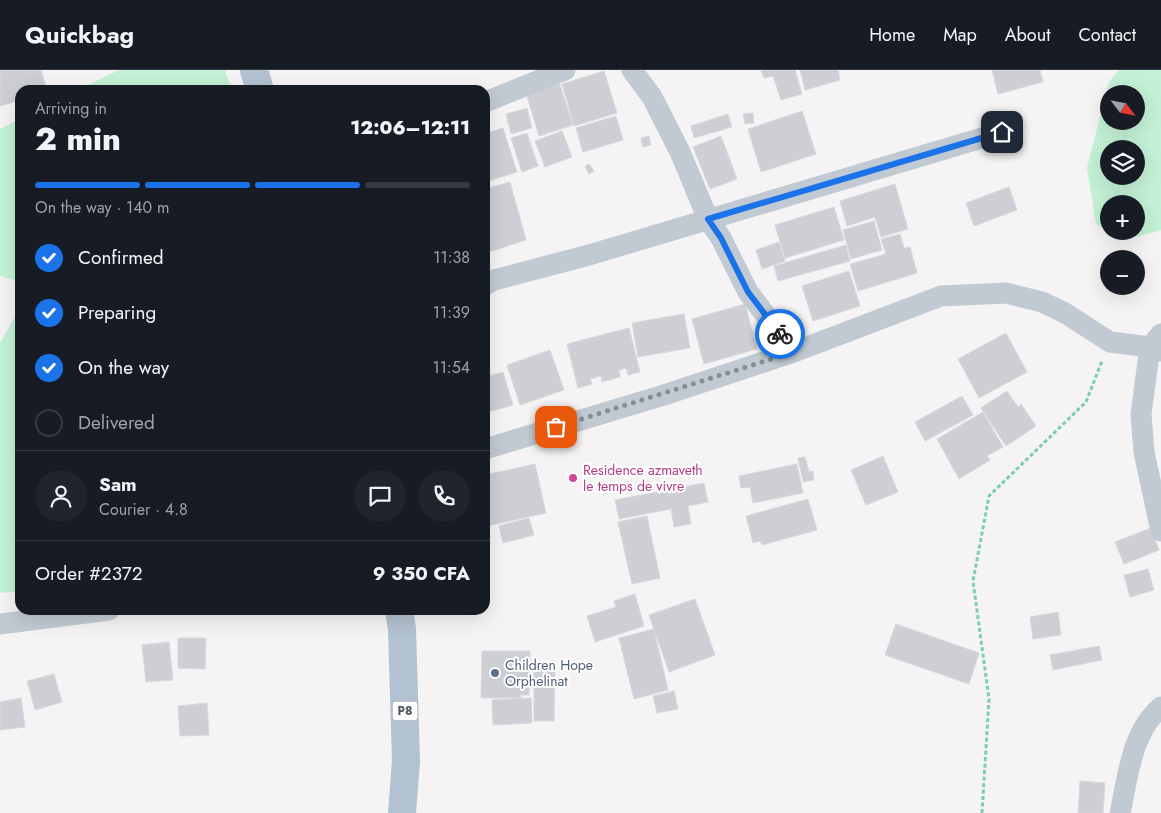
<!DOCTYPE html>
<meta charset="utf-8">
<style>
:root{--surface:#171b24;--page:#20242c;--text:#f1f3f6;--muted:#9ea1a6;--line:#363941;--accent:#1a73e8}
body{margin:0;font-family:Jost,sans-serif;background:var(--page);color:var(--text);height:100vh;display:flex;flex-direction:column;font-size:19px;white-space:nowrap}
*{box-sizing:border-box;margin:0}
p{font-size:16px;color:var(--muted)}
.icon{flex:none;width:28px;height:28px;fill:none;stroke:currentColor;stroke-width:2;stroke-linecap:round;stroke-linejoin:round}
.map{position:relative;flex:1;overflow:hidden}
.details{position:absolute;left:15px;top:15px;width:475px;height:530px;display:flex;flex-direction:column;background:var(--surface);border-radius:15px;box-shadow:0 5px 20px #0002}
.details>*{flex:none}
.needle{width:32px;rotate:122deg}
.tools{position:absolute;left:1100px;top:15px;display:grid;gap:10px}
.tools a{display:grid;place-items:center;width:45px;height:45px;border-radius:50%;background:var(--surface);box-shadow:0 5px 20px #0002;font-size:25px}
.pin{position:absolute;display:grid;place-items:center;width:42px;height:42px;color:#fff;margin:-21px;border-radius:10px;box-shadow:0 2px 8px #0006}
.courier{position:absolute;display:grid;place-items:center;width:50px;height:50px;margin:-25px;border:4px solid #1a73e8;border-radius:50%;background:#fff;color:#222;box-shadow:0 1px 6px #0007}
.summary em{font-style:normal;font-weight:800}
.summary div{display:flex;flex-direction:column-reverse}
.summary{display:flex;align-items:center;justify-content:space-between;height:85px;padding:0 20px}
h1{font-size:32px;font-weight:800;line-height:38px}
.bar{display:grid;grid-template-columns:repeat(4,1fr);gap:8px 5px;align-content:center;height:60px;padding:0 20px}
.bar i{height:6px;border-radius:4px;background:var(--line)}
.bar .selected{background:var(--accent)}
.bar p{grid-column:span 4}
.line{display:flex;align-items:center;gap:12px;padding:0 20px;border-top:1px solid var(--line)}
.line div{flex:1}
.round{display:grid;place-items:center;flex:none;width:52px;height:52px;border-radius:26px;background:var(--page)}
ol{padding:0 20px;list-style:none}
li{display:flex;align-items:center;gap:15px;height:55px}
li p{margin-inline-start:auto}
li .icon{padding:5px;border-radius:50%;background:var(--accent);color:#fff;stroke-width:4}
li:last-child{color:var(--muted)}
li i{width:28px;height:28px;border:2px solid var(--line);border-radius:50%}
header{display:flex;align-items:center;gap:30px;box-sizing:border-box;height:70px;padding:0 25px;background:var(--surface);border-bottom:1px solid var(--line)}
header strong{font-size:24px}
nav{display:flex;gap:28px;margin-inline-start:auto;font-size:18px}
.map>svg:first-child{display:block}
.green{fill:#c3f1d5;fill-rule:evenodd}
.building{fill:#cdcfd5;stroke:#d7d9de}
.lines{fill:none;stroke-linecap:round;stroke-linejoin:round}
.path{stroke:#7ad0a6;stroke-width:3;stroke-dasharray:4 2.5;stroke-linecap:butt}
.minor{stroke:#c1cad2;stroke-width:21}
.major{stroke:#b3c2d1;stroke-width:28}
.done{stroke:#868d94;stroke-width:5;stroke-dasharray:0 9}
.route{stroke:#1a73e8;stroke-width:6}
.hotel-dot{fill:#d1479c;stroke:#fff;stroke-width:2}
.service-dot{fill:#5c6f8a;stroke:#fff;stroke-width:2}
.labels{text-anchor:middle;stroke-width:4;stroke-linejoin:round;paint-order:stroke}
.shield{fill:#fff;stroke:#808990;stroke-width:1}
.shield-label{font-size:12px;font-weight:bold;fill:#4a5661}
.hotel-label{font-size:14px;fill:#b23c85;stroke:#fff;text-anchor:start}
.service-label{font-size:14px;fill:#4e5e75;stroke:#fff;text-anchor:start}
</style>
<header>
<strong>Quickbag</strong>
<nav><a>Home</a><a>Map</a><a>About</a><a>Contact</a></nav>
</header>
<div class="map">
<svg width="1161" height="743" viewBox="0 0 1161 743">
<rect width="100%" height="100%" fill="#f5f3f3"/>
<path class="green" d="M119,0H225L232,20H78Z
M1119,0H1161V160L1125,170L1109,161H1136V134H1109V161L1096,154L1087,98L1109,12ZM1109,24H1136V51H1109ZM1109,79H1136V106H1109Z
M20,49V212L0,206V59Z
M20,238V521L0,523V273Z"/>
<path class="building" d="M0,0H41L47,20H20V30L0,36Z
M761,0H795L802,24L781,30L773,6L764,8Z
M800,0H838L840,10L805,20Z
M992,0H1040L1043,12L998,24Z
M604,1L617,43L574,56L562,14Z
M559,12L573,55L539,66L526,23Z
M527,38L532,58L511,64L506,44Z
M802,41L816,84L761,102L748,59Z
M753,43L754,53L745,54L743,44Z
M728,44L732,57L694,68L691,56Z
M616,46L623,70L583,82L576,58Z
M503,58L517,102L485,112V64Z
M562,61L572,87L545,97L535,71Z
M527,63L538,96L522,102L511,68Z
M649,66L651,75L643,77L641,68Z
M721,66L737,109L710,119L693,77Z
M589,94L594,101L589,104L585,96Z
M510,112L526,170L486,183L485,119Z
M895,114L908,159L881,167L875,147L847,156L840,131Z
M1009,117L1017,140L974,156L966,133Z
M834,137L844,170L785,188L775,155Z
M874,151L882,180L851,189L843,160Z
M900,164L904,178L910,177L917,203L858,221L850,194L886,184L881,169Z
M779,172L785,191L762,199L756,180Z
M846,175L850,191L778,211L774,196Z
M849,201L860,236L813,251L802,216Z
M745,234L757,279L704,294L692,249Z
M684,244L690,278L638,287L632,253Z
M629,258L640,302L628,305L626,298L619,300L620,307L602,312L601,306L590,309L592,314L578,318L567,274Z
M1006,263L1027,302L979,328L958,289Z
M550,280L564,320L520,335L507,295Z
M503,302L513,335L485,343V307Z
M1007,321L1018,337L1021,334L1036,356L1006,376L981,338Z
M962,326L973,345L925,371L915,352Z
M983,342L1003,377L987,386L990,390L959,409L937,369Z
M883,386L898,422L866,435L851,400Z
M805,387L809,402L813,401L814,410L803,412L798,388Z
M535,394L546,443L487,456L485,449V405Z
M797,394L803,423L753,433L750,417L741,418L739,406Z
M704,413L708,432L688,436L691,454L674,457L671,439L619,449L615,430Z
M808,429L817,460L762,475L760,471L753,473L746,446Z
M647,446L660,508L632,514L618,452Z
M529,448L534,465L503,473L499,456Z
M1151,458L1159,480L1124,494L1115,472Z
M1148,499L1154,520L1130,527L1124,505Z
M635,524L644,556L595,572L587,546L616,537L614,531Z
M695,529L715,585L669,602L649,545Z
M1058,542L1061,565L1033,569L1030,547Z
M896,554L979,583L969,614L885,585Z
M654,559L668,620L634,629L619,568Z
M178,568H206L205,599L178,598Z
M169,572L173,610L146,612L142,575Z
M1099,576L1102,590L1053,600L1050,585Z
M482,581H530L529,625H520L521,628H481Z
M534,595H555L554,651H534Z
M54,604L62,632L35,640L27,611Z
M674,621L678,639L657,643L653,626Z
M21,628L25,657L0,660V632Z
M531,628L532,653L493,655L492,630Z
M207,633L209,665L180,666L178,636Z
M1080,711L1105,713L1103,743H1078Z"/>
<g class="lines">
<path class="path" d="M982,743L989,629L973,511L989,426L1086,332L1102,291"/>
<path class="minor" d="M632,0L652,27L680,82L708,149L721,168L748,222L794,282
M485,32L565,0
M485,215L494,210L589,185L1002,62
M1161,264L1150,277L1141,344L1144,382L1161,461
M485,379L664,325L794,282L941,226L1006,223L1042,232L1065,243L1110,272L1150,277L1161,281
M0,554L109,540
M1120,743C1128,708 1131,662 1161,637"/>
<path class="major" d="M254,0L260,20
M399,540L402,559L406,691L402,743"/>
</g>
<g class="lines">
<path class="done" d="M556,357L794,282L780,264"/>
<path class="route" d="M780,264L748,222L721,168L708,149L1002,62"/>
</g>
<circle class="hotel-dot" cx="573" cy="408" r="5"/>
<circle class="service-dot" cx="495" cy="603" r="5"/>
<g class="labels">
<rect class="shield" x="392.5" y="631.5" width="25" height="19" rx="4"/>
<g class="shield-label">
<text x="405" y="645">P8</text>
</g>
<g class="hotel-label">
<text x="583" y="405">Residence azmaveth<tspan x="583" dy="16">le temps de vivre</tspan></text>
</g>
<g class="service-label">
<text x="505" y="600">Children Hope<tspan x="505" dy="16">Orphelinat</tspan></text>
</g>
</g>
</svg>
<div class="tools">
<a><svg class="needle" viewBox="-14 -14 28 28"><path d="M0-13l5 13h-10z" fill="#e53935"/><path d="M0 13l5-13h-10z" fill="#9ea1a6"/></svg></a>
<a><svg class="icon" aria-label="layers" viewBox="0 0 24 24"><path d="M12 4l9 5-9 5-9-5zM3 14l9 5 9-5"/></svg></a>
<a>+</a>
<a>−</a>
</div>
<div class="pin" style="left:556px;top:357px;background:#ea580c"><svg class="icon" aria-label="bag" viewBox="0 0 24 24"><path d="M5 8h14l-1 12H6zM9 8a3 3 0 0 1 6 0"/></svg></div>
<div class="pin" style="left:1002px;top:62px;background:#1f2937"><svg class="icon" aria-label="home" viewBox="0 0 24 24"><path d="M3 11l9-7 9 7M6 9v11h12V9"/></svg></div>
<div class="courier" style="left:780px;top:264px"><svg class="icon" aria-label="bike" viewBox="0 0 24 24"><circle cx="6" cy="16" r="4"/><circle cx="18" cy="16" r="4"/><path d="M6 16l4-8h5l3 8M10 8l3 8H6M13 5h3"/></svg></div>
<section class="details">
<div class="summary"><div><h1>2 min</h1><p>Arriving in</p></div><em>12:06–12:11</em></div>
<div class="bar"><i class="selected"></i><i class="selected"></i><i class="selected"></i><i></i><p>On the way · 140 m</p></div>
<ol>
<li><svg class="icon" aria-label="check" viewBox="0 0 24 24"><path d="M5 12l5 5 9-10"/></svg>Confirmed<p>11:38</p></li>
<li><svg class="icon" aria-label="check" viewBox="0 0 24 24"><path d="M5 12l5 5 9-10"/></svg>Preparing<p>11:39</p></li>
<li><svg class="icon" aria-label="check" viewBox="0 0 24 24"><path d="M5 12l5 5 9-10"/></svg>On the way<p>11:54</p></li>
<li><i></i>Delivered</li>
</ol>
<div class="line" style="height:90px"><a class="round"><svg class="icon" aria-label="person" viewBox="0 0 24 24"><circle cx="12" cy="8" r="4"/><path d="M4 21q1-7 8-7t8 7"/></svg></a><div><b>Sam</b><p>Courier · 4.8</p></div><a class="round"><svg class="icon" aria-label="chat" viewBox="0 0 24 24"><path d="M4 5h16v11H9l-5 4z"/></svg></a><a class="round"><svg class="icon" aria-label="phone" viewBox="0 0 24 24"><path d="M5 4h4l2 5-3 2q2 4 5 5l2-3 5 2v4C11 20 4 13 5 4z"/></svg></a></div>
<div class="line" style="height:65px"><div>Order #2372</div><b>9 350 CFA</b></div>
</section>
</div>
